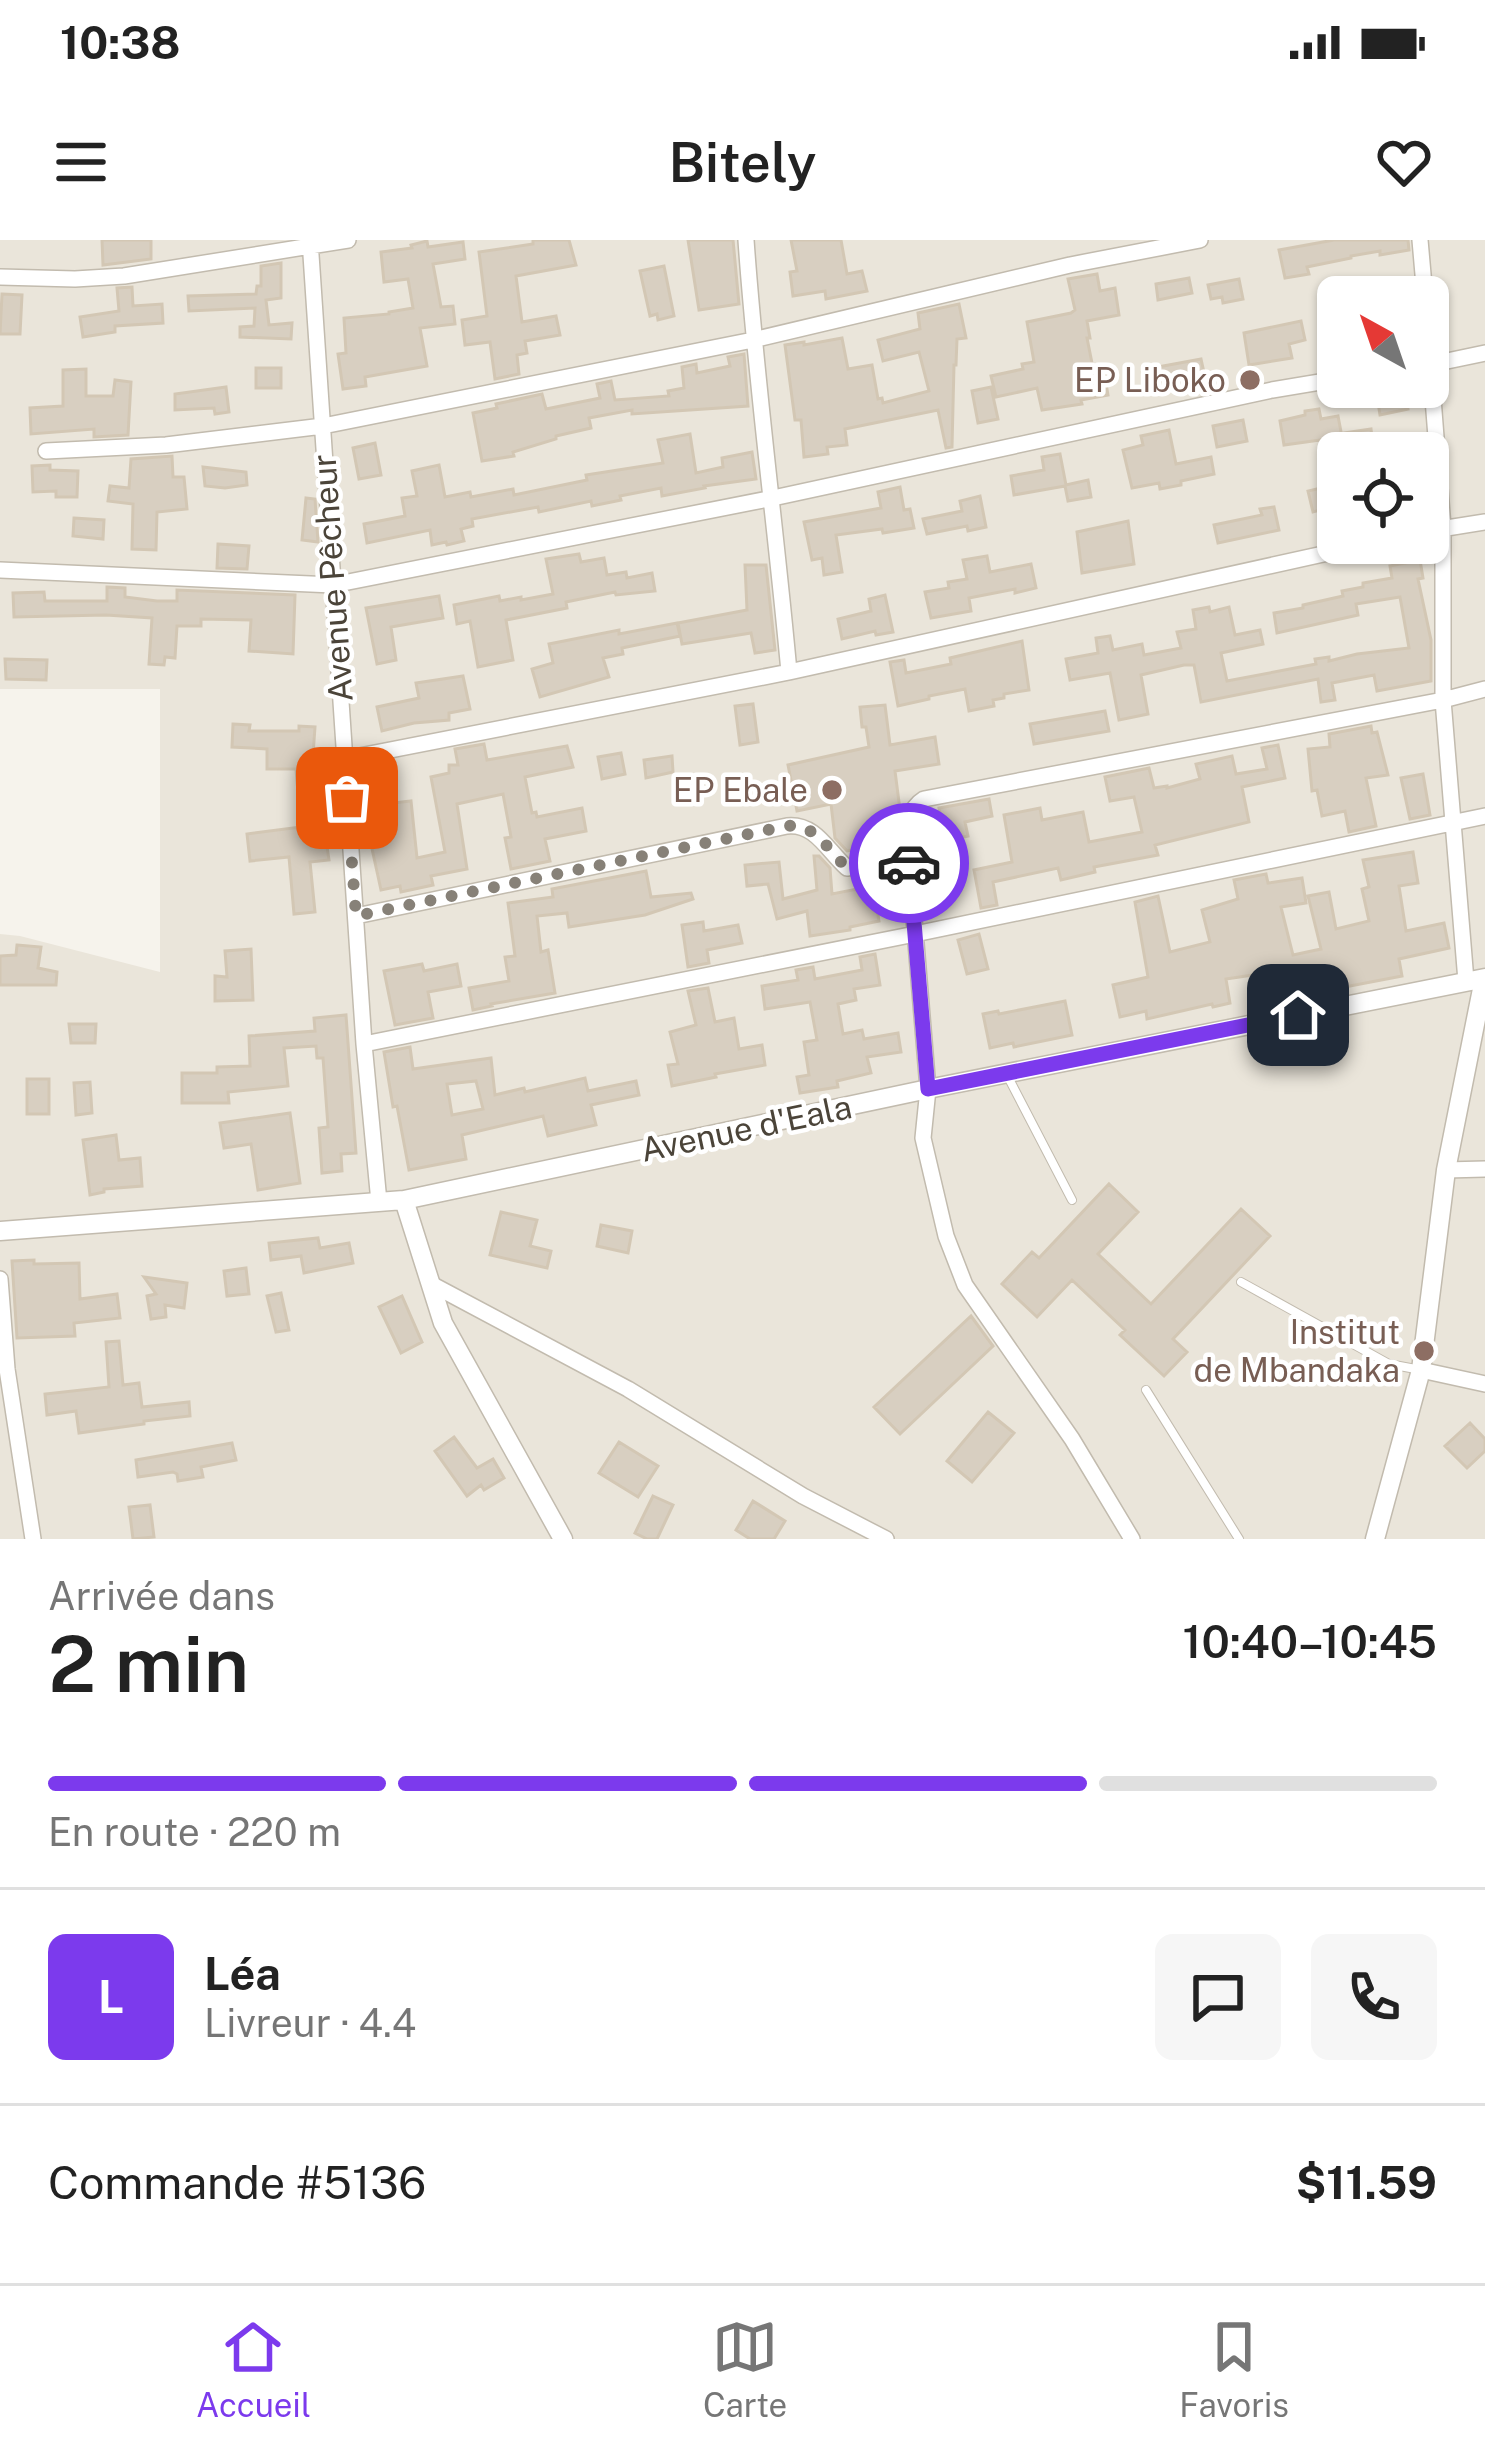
<!DOCTYPE html>
<html lang="fr">
<meta charset="utf-8">
<style>
:root{--surface:#fff;--page:#f6f6f6;--text:#222;--muted:#767676;--line:#e0e0e0;--accent:#7c3aed}
body{margin:0;font-family:"Public Sans",sans-serif;background:var(--page);color:var(--text);height:100vh;display:flex;flex-direction:column;font-size:45px;white-space:nowrap}
*{box-sizing:border-box;margin:0}
p{font-size:39px;color:var(--muted)}
.icon{flex:none;width:66px;height:66px;fill:none;stroke:currentColor;stroke-width:2;stroke-linecap:round;stroke-linejoin:round}
.map{position:relative;height:1299px;overflow:hidden}
.details{display:flex;flex-direction:column;background:var(--surface);flex:1}
.details>*{flex:none}
.needle{width:78px;rotate:320deg}
.controls{position:absolute;left:1317px;top:36px;display:grid;gap:24px}
.controls a{display:grid;place-items:center;width:132px;height:132px;border-radius:18px;background:var(--surface);box-shadow:0 3px 9px #0004;font-size:60px}
.pin{position:absolute;display:grid;place-items:center;width:102px;height:102px;color:#fff;margin:-51px;border-radius:24px;box-shadow:0 6px 18px #0006}
.courier{position:absolute;display:grid;place-items:center;width:120px;height:120px;margin:-60px;border:9px solid #7c3aed;border-radius:50%;background:#fff;color:#222;box-shadow:0 3px 15px #0007}
.headline em{font-style:normal;font-weight:600}
.headline div{display:flex;flex-direction:column-reverse}
.headline{display:flex;align-items:center;justify-content:space-between;height:204px;padding:0 48px}
h1{font-size:78px;font-weight:600;line-height:90px}
.bar{display:grid;grid-template-columns:repeat(4,1fr);gap:18px 12px;align-content:center;height:144px;padding:0 48px}
.bar i{height:15px;border-radius:9px;background:var(--line)}
.bar .active{background:var(--accent)}
.bar p{grid-column:span 4}
.line{display:flex;align-items:center;gap:30px;padding:0 48px;border-top:3px solid var(--line)}
.line div{flex:1}
.round{display:grid;place-items:center;flex:none;width:126px;height:126px;border-radius:18px;background:var(--page)}
.status{display:flex;justify-content:space-between;align-items:center;height:84px;padding:0 60px;background:var(--surface);direction:ltr}
.status svg{height:33px;fill:currentColor}
header{display:flex;justify-content:space-between;align-items:center;height:156px;padding:0 48px;background:var(--surface);font-size:54px;font-weight:600}
.dock{display:flex;justify-content:space-around;align-items:center;height:168px;border-top:3px solid var(--line);background:var(--surface);font-size:33px;color:var(--muted)}
.dock a{display:grid;justify-items:center;gap:6px}
.dock .active{color:var(--accent)}
.map>svg:first-child{display:block}
.residential{fill:#eae5da;fill-rule:evenodd}
.building{fill:#d8cfc1;stroke:#d3c7b4;stroke-width:3;fill-rule:evenodd}
.lines{fill:none;stroke-linecap:round;stroke-linejoin:round}
.service-casing{stroke:#c2bbae;stroke-width:10}
.minor-casing{stroke:#c2bbae;stroke-width:18}
.tertiary-casing{stroke:#c2bbae;stroke-width:21}
.service{stroke:#fff;stroke-width:8}
.minor{stroke:#fff;stroke-width:15}
.tertiary{stroke:#fff;stroke-width:18}
.done{stroke:#878178;stroke-width:12;stroke-dasharray:0 21.6}
.route{stroke:#7c3aed;stroke-width:15}
.education-dot{fill:#8d6e63;stroke:#fff;stroke-width:4.5}
.labels{text-anchor:middle;stroke-width:9;stroke-linejoin:round;paint-order:stroke}
.education-label{font-size:33px;fill:#785e54;stroke:#fff;text-anchor:end}
.street-label{font-size:33px;fill:#4b4439;stroke:#fff}
</style>
<div class="status"><b>10:38</b><svg viewBox="0 0 49 12"><path d="M0 12V9h3v3zM5 12V6h3v6zM10 12V3h3v9zM15 12V0h3v12zM26 1h20v11H26zM47 4h2v5h-2z"/></svg></div>
<header><svg class="icon" aria-label="menu" viewBox="0 0 24 24"><path d="M4 6h16M4 12h16M4 18h16"/></svg>Bitely<svg class="icon" aria-label="heart" viewBox="0 0 24 24"><path d="M12 20l-8-8c-3-5 5-10 8-4 3-6 11-1 8 4z"/></svg></header>
<div class="map">
<svg width="1485" height="1299" viewBox="0 0 1485 1299">
<rect width="100%" height="100%" fill="#f6f3ec"/>
<path class="residential" d="M0,0H1485V1299H0V694L20,696L160,732V449H0ZM1338,57H1428V147H1338ZM1338,213H1428V303H1338Z"/>
<path class="building" d="M102,0H151V19L103,25Z
M533,0H569L576,25L516,36L522,82L556,76L560,95L525,101L527,113L517,115L519,134L495,139L490,102L465,105L462,80L487,76L479,12L533,4Z
M688,0H733L739,64L699,70Z
M791,0H841L847,34L862,31L867,51L826,59L825,51L793,56L790,32L797,31Z
M1334,0H1408L1409,10L1380,15V11L1351,16V18L1307,27L1309,34L1285,38L1279,10Z
M427,1L428,7L463,2L465,19L433,24L441,67L453,66L455,84L420,88L427,126L365,137L366,146L343,149L338,114L346,113L344,78L389,74V72L413,68L408,39L384,42L381,12L412,8L411,5Z
M281,23V58L266,60L269,85L292,83L291,99L240,97V87L254,86L255,68L189,71L188,56L256,54L257,46H261V26Z
M664,26L674,76L658,80L657,74L650,76L640,31Z
M1097,34L1100,51L1115,48L1119,75L1087,81L1090,98H1087L1093,128L1103,126L1108,155L1081,160L1082,164L1042,170L1037,148L996,157L991,136L1023,129L1022,124L1034,122L1027,82L1071,73L1075,70L1068,39Z
M1189,38L1192,53L1158,60L1156,44Z
M1239,39L1243,59L1223,63L1222,57L1211,59L1208,45Z
M132,47L133,66L162,64L163,83L115,86V92L83,97L80,77L119,71L117,48Z
M2,54L22,55L20,94H0Z
M959,64L966,98L957,99L956,125H954L952,207L946,208L938,170L845,189L847,205L827,207L828,214L804,217L801,180H795L785,105L804,102V105L842,98L848,129L872,125L878,159L882,158L883,163L929,151L919,112L883,121L878,100L920,89L918,73Z
M1301,81L1305,100L1289,104L1292,118L1249,125L1244,93Z
M744,114L748,166L632,174V170L589,178L591,188L556,196V199L513,212L514,216L482,221L473,173L497,168L496,164L542,154L546,169L600,158L597,144L611,141L615,160L669,156L668,151L684,148L682,127L696,124L697,133L730,126L728,117Z
M1201,119L1205,137L1182,142L1181,138L1161,141L1158,127Z
M256,128H281V148H256Z
M86,129V156H113L115,140L131,142L128,195L94,197V189L31,194L30,168L63,166V130Z
M226,147L229,172L215,174L214,168L175,170V154Z
M991,147L998,179L978,183L972,151Z
M1405,150L1408,169L1380,175L1377,156Z
M1319,169L1321,179L1338,176L1342,197L1284,205L1280,181L1305,175V171Z
M1243,180L1247,201L1217,207L1213,186Z
M1371,189L1373,207L1347,211L1344,193Z
M1169,190L1176,224L1211,217L1214,234L1181,241V245L1160,249L1159,243L1132,248L1123,210L1143,205L1141,196Z
M690,194L696,233L723,227L722,218L752,212L756,239L704,246L705,248L662,256L661,248L620,256L621,260L592,266L591,261L539,272L538,267L472,279L473,286L461,289L464,301L447,305L446,302L432,305L430,290L367,303L364,284L405,276L402,258L417,256L412,231L439,225L445,257L470,252L471,257L513,249L514,255L587,240L586,235L663,223L658,200Z
M375,203L381,235L359,239L353,208Z
M1060,214L1066,245L1088,240L1091,257L1068,261L1065,246L1014,255L1011,236L1044,230L1042,217Z
M172,216L173,237H184L187,269L157,272L156,310L132,309L133,264L108,261L110,246L129,248L131,219Z
M50,225V230L78,231L77,257H56V251L33,252L32,226Z
M203,227L246,232L247,245L225,248L205,246Z
M1338,244V265L1313,272L1308,251Z
M900,247L904,270L910,269L914,288L883,293L882,289L836,295L842,332L824,335L822,318L812,320L804,282L881,268L878,252Z
M980,256L986,287L968,291L967,286L927,294L923,279L962,271L960,261Z
M306,258L315,259L318,302L302,300Z
M1274,267L1279,290L1218,303L1214,285L1262,275L1260,269Z
M74,278L104,280L103,299L73,296Z
M1128,281L1134,324L1082,333L1077,292Z
M218,304L249,306L247,329L217,328Z
M579,314L581,322L604,318L607,335L626,332L627,338L652,333L655,351L616,355L615,352L566,362L567,368L506,380L513,420L478,427L470,381L457,384L454,365L499,356L500,361L521,357V360L553,354L546,319Z
M987,316L990,332L1031,324L1036,348L1015,353V349L969,358L971,371L931,378L925,352L949,348L948,342L967,339L963,320Z
M1420,320L1423,338L1418,339L1431,400V441L1377,451L1374,435L1332,443L1335,460L1321,462L1318,439L1201,462L1194,425H1184L1141,435L1148,474L1119,480L1110,433L1070,440L1066,419L1098,413L1096,398L1110,396L1113,410L1142,404L1144,415L1181,408L1177,392L1196,389L1193,370L1209,367L1210,372L1229,367L1235,395L1260,390L1263,404L1221,413L1227,441L1316,424L1315,419L1329,417V421L1357,414L1409,408L1400,357L1356,364L1358,375L1277,393L1274,373L1303,368V365L1343,356L1342,351L1363,347V343L1392,338L1390,326Z
M745,325H766L775,410L755,413L751,393L682,404L678,383L747,370Z
M107,347L125,348V357L157,361H177V350L295,355L293,414L249,411L251,380L201,379V386H177L175,418L165,417L164,425L149,424L152,378L106,375L14,377L13,353L44,352L45,361H107Z
M885,355L893,392L876,395L875,391L842,399L838,379L871,371L869,359Z
M439,356L443,378L391,387L396,420L377,424L366,368Z
M677,383L680,396L622,408L623,414L603,418L609,437L540,457L532,429L553,423L549,404L619,390V394Z
M1022,401L1029,450L1004,454V458L993,460L994,466L969,471L965,449L929,456V459L898,466L890,422L904,420L906,433L951,424L950,418Z
M5,419L47,420L46,440L6,439Z
M463,436L470,469L449,473V480L414,483L382,491L377,467L419,458L416,443Z
M753,464L758,502L740,505L735,466Z
M885,465L890,505L935,497L939,524L895,531L900,570L897,604L847,611L835,598L831,564L797,571L788,525L869,507L866,487H862L860,467Z
M1105,471L1109,491L1034,504L1030,484Z
M233,484L250,485L249,491H299V486L315,487L313,515L324,514L325,533H316L320,572L336,570L337,586L324,587L329,620L310,622L315,672L294,674L289,617L250,621L247,594L301,587L296,529H267V509L232,507Z
M1371,486L1372,493L1377,492L1388,535L1366,538L1376,586L1349,592L1345,571L1322,576L1317,550L1312,551L1308,509L1330,507L1329,494Z
M484,504L487,520L567,506L573,527L525,537L532,573L536,572L537,577L582,568L586,591L545,599L550,621L511,629L505,598L511,597L503,554L457,564L467,629L431,636L433,645L401,652L400,646L381,650L369,595L395,590L393,563L411,561L417,618L445,612L431,537L449,533V525H458L455,509Z
M1278,505L1285,538L1242,547L1249,582L1155,605L1158,615L1094,627L1095,632L1061,640L1058,628L993,642L997,665L981,668L974,630L1012,622L1004,575L1040,568L1042,580L1083,572L1089,602L1142,592L1134,557L1110,561L1105,537L1149,528L1154,548L1167,546V548L1200,539L1196,524L1232,516L1236,534L1267,529L1262,508Z
M621,513L625,534L602,539L598,517Z
M672,516L673,532L646,538L644,520Z
M386,523L392,557L375,560L368,526Z
M1423,534L1430,575L1410,579L1401,538Z
M989,559L992,576L965,582L968,596L945,601L939,568Z
M1413,612L1418,643L1399,646L1406,691L1444,683L1449,708L1399,719L1402,736L1277,760L1273,740L1255,745L1253,735L1226,739L1230,763L1213,767L1212,764L1147,779L1146,771L1120,777L1113,745L1148,737L1135,662L1158,656L1170,712L1210,702L1202,670L1238,659L1234,640L1266,634L1268,643L1302,638L1306,663L1281,667L1293,715L1321,709L1308,656L1329,652L1336,689L1369,681L1362,649L1369,647L1363,620Z
M814,616H819L830,628L832,654L873,646L879,681L850,687V690L810,696L807,671L777,679L768,644L747,646L745,625L779,622L783,659L817,650Z
M646,631L651,657L691,653L693,659L645,675L569,687L567,673L537,676L541,712L548,710L555,753L491,764L492,766L473,770L469,748L509,741L505,717L515,716L508,663L553,657L552,649Z
M703,682L704,691L738,685L742,703L707,710L709,723L688,727L682,685Z
M979,694L988,729L967,734L958,700Z
M17,705L41,707L38,728L57,732L56,745H0V716L16,715Z
M251,709L253,760L215,761V736L227,737L225,711Z
M875,714L880,745L854,749L856,760L838,764L843,794L862,790L864,799L898,793L901,812L867,817L871,833L837,841L838,847L800,853L797,837L809,835L804,802L817,800L810,762L765,769L762,746L798,740L796,730L813,727L815,739L862,730L860,717Z
M422,724L424,731L457,724L461,746L428,752L433,778L395,785L384,731Z
M708,748L715,782L734,778L739,809L762,805L765,825L715,834L716,837L672,846L668,825L678,824L670,792L696,785L688,751Z
M1065,761L1072,795L1014,807L1013,803L990,808L983,774L998,771L999,774Z
M346,775L356,913L341,914L342,931L322,933L319,888L328,887L323,818H317L316,806L284,808L288,846L228,852L229,863H182V833H217V827L250,826L249,796L315,791L314,778Z
M69,784H96L95,803H71Z
M410,807L413,829L491,818L495,855L524,848L525,852L585,838L588,851L636,841L639,855L591,865L596,885L548,896L543,876L462,895L466,919L409,930L397,866L393,867L384,812ZM476,841L483,869L452,875L447,844Z
M27,839H49V874H27Z
M90,842L92,873L76,875L74,843Z
M290,873L300,943L258,950L251,904L224,908L220,883Z
M116,895L119,920L140,918L142,946L104,949V952L90,955L83,900Z
M1109,944L1138,972L1098,1014L1151,1064L1241,969L1270,996L1173,1099L1187,1112L1164,1136L1120,1095L1125,1090L1072,1040L1037,1077L1002,1044L1032,1012L1039,1018Z
M501,972L537,980L530,1006L551,1011L547,1028L490,1015Z
M601,985L632,991L628,1013L597,1006Z
M318,998L320,1008L349,1003L353,1023L304,1033L301,1016L271,1020L269,1003Z
M34,1020V1024L79,1023L80,1059L117,1054L120,1078L74,1083L75,1096L17,1098L12,1021Z
M246,1028L249,1054L227,1056L224,1031Z
M144,1037L187,1043L184,1068L165,1065L166,1077L151,1079L147,1056L156,1054Z
M281,1053L289,1090L276,1092L267,1056Z
M402,1056L422,1102L401,1113L379,1067Z
M971,1076L993,1106L900,1194L874,1167Z
M119,1101L123,1145L139,1143L142,1167L189,1162L190,1176L144,1181V1184L79,1193L76,1171L47,1175L45,1154L109,1147L106,1102Z
M988,1172L1014,1193L972,1242L947,1221Z
M1470,1183L1485,1199V1211L1467,1228L1445,1206Z
M454,1197L477,1228L493,1219L504,1238L484,1250L481,1245L467,1256L435,1211Z
M619,1202L658,1226L638,1257L599,1233Z
M232,1203L236,1220L201,1227L203,1237L178,1241L177,1234L173,1232L138,1237L136,1220Z
M653,1256L673,1265L657,1299H647L635,1293Z
M753,1261L785,1281L774,1299H750L736,1290Z
M150,1265L154,1297L133,1299L129,1267Z"/>
<g class="lines">
<defs>
<path id="service" d="M1007,835L1072,960
M1241,1042L1389,1124L1421,1130
M1146,1150L1239,1299"/>
<path id="minor" d="M310,0L364,804L379,962
M746,0C756,144 776,288 789,432
M1420,0L1425,57
M0,37L75,39L124,36L348,0
M1428,94L1443,287V460L1466,741
M1428,125L1485,113
M46,211L166,205L323,186L753,100L1070,25L1200,0
M1428,291L1485,282
M0,330L333,345L773,258L1272,150L1338,139
M344,519L789,432L1373,303
M909,618L928,849L923,898L946,996L965,1045L1072,1199L1132,1299
M356,676L787,586C815,583 827,610 847,628L909,618C909,596 903,572 924,559L1443,460L1485,449
M364,804L915,694L1485,576
M1446,930L1485,929
M0,1039L7,1129L33,1299
M433,1045L628,1149L803,1256L886,1299
M1421,1130L1485,1144"/>
<path id="tertiary" d="M404,960L443,1083L563,1299
M0,991L404,960L928,849L1485,738
M1375,1299L1421,1130L1446,930L1484,739"/>
</defs>
<use href="#service" class="service-casing"/>
<use href="#minor" class="minor-casing"/>
<use href="#tertiary" class="tertiary-casing"/>
<use href="#service" class="service"/>
<use href="#minor" class="minor"/>
<use href="#tertiary" class="tertiary"/>
</g>
<g class="lines">
<path class="done" d="M347,558L356,676L787,586C815,583 827,609 847,628L909,618V623"/>
<path class="route" d="M909,623L928,849L1298,775"/>
</g>
<g class="education-dot">
<circle cx="1250" cy="140" r="12"/>
<circle cx="832" cy="550" r="12"/>
<circle cx="1424" cy="1111" r="12"/>
</g>
<g class="labels">
<g class="education-label">
<text x="1226" y="152">EP Liboko</text>
<text x="808" y="562">EP Ebale</text>
<text x="1400" y="1104">Institut<tspan x="1400" dy="38">de Mbandaka</tspan></text>
</g>
<g class="street-label">
<text transform="translate(332 338) rotate(-94)" y="12">Avenue Pêcheur</text>
<text transform="translate(746 888) rotate(-12)" y="12">Avenue d'Eala</text>
</g>
</g>
</svg>
<div class="controls">
<a><svg class="needle" viewBox="-14 -14 28 28"><path d="M0-13l5 13h-10z" fill="#e53935"/><path d="M0 13l5-13h-10z" fill="#767676"/></svg></a>
<a><svg class="icon" aria-label="locate" viewBox="0 0 24 24"><circle cx="12" cy="12" r="6"/><path d="M12 2v4M12 18v4M2 12h4M18 12h4"/></svg></a>
</div>
<div class="pin" style="left:347px;top:558px;background:#ea580c"><svg class="icon" aria-label="bag" viewBox="0 0 24 24"><path d="M5 8h14l-1 12H6zM9 8a3 3 0 0 1 6 0"/></svg></div>
<div class="pin" style="left:1298px;top:775px;background:#1f2937"><svg class="icon" aria-label="home" viewBox="0 0 24 24"><path d="M3 11l9-7 9 7M6 9v11h12V9"/></svg></div>
<div class="courier" style="left:909px;top:623px"><svg class="icon" aria-label="car" viewBox="0 0 24 24"><path d="M5 17H2v-5l4-1 3-4h7l3 4 3 1v5h-3M9 17h6M6 11h13"/><circle cx="7" cy="17" r="2"/><circle cx="17" cy="17" r="2"/></svg></div>
</div>
<section class="details">
<div class="headline"><div><h1>2 min</h1><p>Arrivée dans</p></div><em>10:40–10:45</em></div>
<div class="bar"><i class="active"></i><i class="active"></i><i class="active"></i><i></i><p>En route · 220 m</p></div>
<div class="line" style="height:216px"><b class="round" style="background:var(--accent);color:#fff">L</b><div><b>Léa</b><p>Livreur · 4.4</p></div><a class="round"><svg class="icon" aria-label="chat" viewBox="0 0 24 24"><path d="M4 5h16v11H9l-5 4z"/></svg></a><a class="round"><svg class="icon" aria-label="phone" viewBox="0 0 24 24"><path d="M5 4h4l2 5-3 2q2 4 5 5l2-3 5 2v4C11 20 4 13 5 4z"/></svg></a></div>
<div class="line" style="height:156px"><div>Commande #5136</div><b>$11.59</b></div>
</section>
<nav class="dock">
<a class="active"><svg class="icon" aria-label="home" viewBox="0 0 24 24"><path d="M3 11l9-7 9 7M6 9v11h12V9"/></svg>Accueil</a>
<a><svg class="icon" aria-label="map" viewBox="0 0 24 24"><path d="M3 6l6-2 6 2 6-2v14l-6 2-6-2-6 2zM9 4v14M15 6v14"/></svg>Carte</a>
<a><svg class="icon" aria-label="saved" viewBox="0 0 24 24"><path d="M7 4h10v16l-5-4-5 4z"/></svg>Favoris</a>
</nav>
